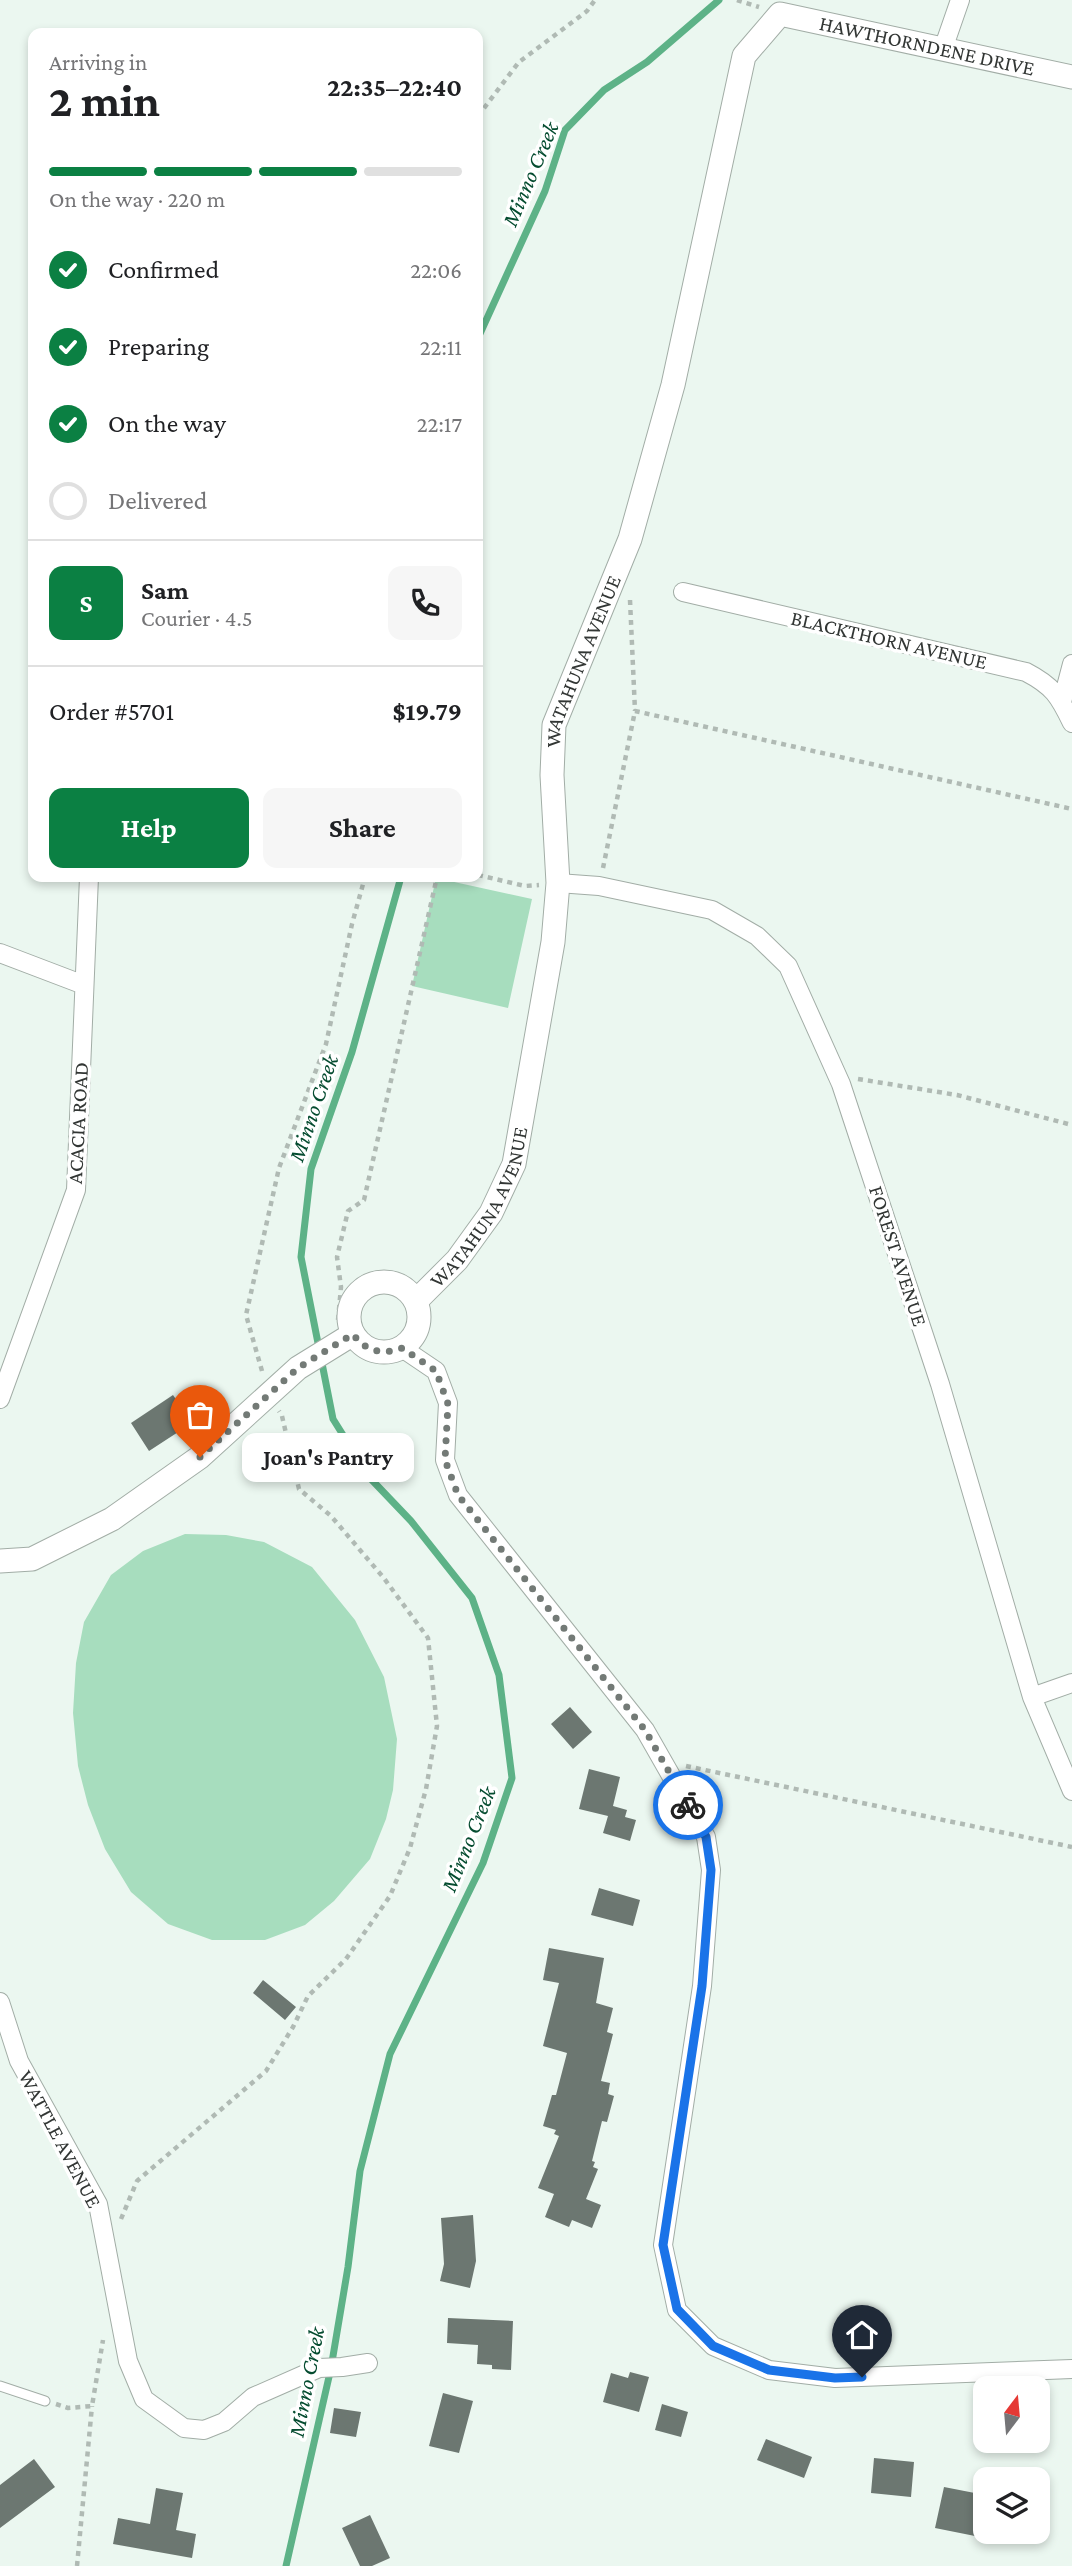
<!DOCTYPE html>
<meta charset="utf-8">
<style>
:root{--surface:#fff;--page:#f6f6f6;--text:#202124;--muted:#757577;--line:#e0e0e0;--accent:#0b8043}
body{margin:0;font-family:"Crimson Pro",serif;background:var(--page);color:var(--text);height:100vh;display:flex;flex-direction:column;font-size:26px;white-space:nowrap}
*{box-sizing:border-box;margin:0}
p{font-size:23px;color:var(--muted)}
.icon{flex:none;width:38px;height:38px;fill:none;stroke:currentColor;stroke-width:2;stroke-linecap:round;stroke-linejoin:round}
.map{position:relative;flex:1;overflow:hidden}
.drawer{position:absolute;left:28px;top:28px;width:455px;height:854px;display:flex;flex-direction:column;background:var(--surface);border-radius:14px;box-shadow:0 4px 10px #0003}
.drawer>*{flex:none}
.needle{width:46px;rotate:16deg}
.tools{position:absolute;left:973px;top:2376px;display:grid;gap:14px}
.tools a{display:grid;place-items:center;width:77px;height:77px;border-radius:14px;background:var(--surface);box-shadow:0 4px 10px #0003;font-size:35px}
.pin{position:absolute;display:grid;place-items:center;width:60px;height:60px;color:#fff;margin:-72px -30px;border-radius:50% 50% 50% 0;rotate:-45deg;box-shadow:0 0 7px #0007}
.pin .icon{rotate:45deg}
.courier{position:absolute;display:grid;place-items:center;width:70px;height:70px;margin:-35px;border:5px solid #1a73e8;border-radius:50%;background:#fff;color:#222;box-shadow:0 2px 9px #0007}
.bubble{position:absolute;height:49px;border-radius:14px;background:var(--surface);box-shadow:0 4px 10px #0003;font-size:23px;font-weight:700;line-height:49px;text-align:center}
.overview em{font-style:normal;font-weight:700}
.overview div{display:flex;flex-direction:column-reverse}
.overview{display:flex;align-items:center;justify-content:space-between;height:119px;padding:0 21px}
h1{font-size:46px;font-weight:700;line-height:52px}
.bar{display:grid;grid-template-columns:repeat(4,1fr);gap:10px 7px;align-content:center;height:84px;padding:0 21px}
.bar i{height:9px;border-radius:5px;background:var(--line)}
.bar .selected{background:var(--accent)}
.bar p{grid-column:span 4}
.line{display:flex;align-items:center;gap:18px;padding:0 21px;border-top:2px solid var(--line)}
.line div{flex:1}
.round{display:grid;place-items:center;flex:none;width:74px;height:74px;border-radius:14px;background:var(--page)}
ol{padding:0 21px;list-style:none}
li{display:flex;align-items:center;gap:21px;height:77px}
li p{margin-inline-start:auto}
li .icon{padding:7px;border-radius:50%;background:var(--accent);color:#fff;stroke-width:4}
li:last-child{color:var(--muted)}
li i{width:38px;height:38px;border:4px solid var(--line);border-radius:50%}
.primary-button{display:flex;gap:14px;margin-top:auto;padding:14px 21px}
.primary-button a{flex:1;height:80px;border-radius:14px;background:var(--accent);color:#fff;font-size:28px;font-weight:700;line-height:80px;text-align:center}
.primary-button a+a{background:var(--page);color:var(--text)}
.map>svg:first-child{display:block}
.green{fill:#a7ddbe}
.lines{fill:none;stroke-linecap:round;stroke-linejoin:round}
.stream{stroke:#5db287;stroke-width:7}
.building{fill:#6c7771}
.service-casing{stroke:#a2ada6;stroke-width:11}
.minor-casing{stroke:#a2ada6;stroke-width:20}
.tertiary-casing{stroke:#a2ada6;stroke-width:25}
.path{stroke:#b0bab4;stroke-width:4.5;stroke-dasharray:5 5;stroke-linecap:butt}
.service{stroke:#fff;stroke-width:9}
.minor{stroke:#fff;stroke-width:18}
.tertiary{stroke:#fff;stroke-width:23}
.done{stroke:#737a76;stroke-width:7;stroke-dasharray:0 12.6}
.route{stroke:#1a73e8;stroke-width:9}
.labels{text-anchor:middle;stroke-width:7;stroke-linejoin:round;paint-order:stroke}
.street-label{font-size:21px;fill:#323634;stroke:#fff}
.water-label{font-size:23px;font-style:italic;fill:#054c30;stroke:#fff}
</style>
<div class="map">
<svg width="1072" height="2566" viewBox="0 0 1072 2566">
<rect width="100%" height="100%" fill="#ebf7f0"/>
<path class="green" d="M436,878L532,899L508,1008L412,986Z
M185,1534L226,1535L264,1542L312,1567L355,1620L384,1677L397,1739L393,1790L386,1819L370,1859L334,1901L305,1925L265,1940H212L168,1924L131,1892L105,1849L88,1805L78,1766L73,1713L76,1663L84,1622L111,1575L143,1551Z"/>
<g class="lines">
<path class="stream" d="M478,338L545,191L565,130L604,90L647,62L719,0
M286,2566L331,2368L348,2267L360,2171L390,2054L483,1863L512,1778L499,1675L472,1598L411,1521L370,1478L333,1419L301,1257L311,1169L352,1052L401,877"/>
</g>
<path class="building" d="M173,1395L192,1423L149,1451L131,1423Z
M570,1707L592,1732L573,1749L551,1724Z
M589,1769L620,1777L613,1806L627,1810L625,1817L636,1820L630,1841L603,1833L608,1816L579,1809Z
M599,1888L640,1900L633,1926L591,1915Z
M549,1948L604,1958L596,2003L613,2008L607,2032L613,2034L601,2081L610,2083L608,2094L614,2096L607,2122L602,2121L592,2161L595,2162L593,2167L598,2169L586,2199L601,2205L592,2228L572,2220L569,2227L545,2217L554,2194L538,2188L559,2136L554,2134L556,2130L543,2126L552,2095H556L567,2053L543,2046L559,1983L543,1980Z
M263,1980L296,2007L285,2020L253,1993Z
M473,2215L476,2261L470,2288L440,2281L444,2264L441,2218Z
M448,2318L513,2321L511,2370L492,2369V2365L477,2364L478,2345L447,2343Z
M630,2372L649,2377L639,2412L603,2402L611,2373L628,2378Z
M443,2393L473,2401L459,2453L429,2446Z
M662,2404L688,2412L681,2437L655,2430Z
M334,2408L361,2412L356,2437L330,2433Z
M766,2439L812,2457L804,2478L757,2460Z
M874,2458L914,2462L911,2497L871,2493Z
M34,2459L55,2487L0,2528V2485Z
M944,2487L985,2495V2538L935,2528Z
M156,2488L183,2493L176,2530L196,2534L192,2558L113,2544L118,2518L150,2524Z
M370,2515L390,2558L372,2566H360L342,2528Z"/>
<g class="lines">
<defs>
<path id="service" d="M0,2386L45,2401"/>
<path id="minor" d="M943,49L960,0
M683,592L1026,672C1053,686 1059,696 1072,723
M1062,702L1072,664
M558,883L599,886L712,910L757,936L788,966L841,1084L940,1384L1032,1697L1072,1791
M0,953L84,985
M402,1348L436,1371L448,1403L445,1460L458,1495L645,1730L706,1837L711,1870L702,1986L663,2245L677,2310L713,2346L769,2370L835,2378L1072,2369
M0,1399L76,1190L89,877
M1032,1697L1072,1683
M0,2002L19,2061L98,2204L128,2361L144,2399L184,2428L204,2430L224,2422L253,2397L319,2368L342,2367L368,2363"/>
<g id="tertiary">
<circle cx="384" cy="1317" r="35"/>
<path id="s1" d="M416,1301L457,1260L491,1213L514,1164L553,942L558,883L552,775L554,725L630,539L673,385L744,56L780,14L1072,77"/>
<path d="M0,1561L32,1559L112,1519L200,1457L298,1368L353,1334"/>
</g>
</defs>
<use href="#service" class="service-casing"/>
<use href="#minor" class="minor-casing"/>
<use href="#tertiary" class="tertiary-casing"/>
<path class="path" d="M737,0L759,7
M478,116L519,62L587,11L595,0
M630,600L635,711
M603,868L635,711L1072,809
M478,875L525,886L539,885
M858,1079L957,1095L1072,1125
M338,1320L341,1287L337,1257L348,1211L364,1200L437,877
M262,1371L246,1315L279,1168L326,1044L352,924L365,877
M686,1766L1072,1847
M121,2219L137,2181L266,2071L293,2027L308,1996L346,1959L390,1896L410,1848L426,1789L437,1726L428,1638L383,1577L331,1516L299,1489L282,1416L279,1411
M56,2404L68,2408L92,2406L103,2340
M77,2566L92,2406"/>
<use href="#service" class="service"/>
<use href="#minor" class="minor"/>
<use href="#tertiary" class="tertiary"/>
</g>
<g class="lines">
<path class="done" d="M200,1457L298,1368L353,1334C366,1352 383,1355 402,1348L436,1371L448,1404L445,1460L458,1495L645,1730L688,1805"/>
<path class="route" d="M688,1805L706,1837L711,1870L702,1986L663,2245L677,2309L713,2346L769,2370L835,2378L862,2377"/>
</g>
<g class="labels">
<g class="street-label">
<text dy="7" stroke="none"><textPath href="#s1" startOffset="1516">HAWTHORNDENE DRIVE</textPath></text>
<text transform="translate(889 640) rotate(13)" y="7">BLACKTHORN AVENUE</text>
<text dy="7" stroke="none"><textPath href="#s1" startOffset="682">WATAHUNA AVENUE</textPath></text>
<text transform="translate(78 1123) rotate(-87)" y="7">ACACIA ROAD</text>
<text dy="7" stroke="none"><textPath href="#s1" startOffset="116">WATAHUNA AVENUE</textPath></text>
<text transform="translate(898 1256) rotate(72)" y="7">FOREST AVENUE</text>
<text transform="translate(60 2139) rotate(62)" y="7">WATTLE AVENUE</text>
</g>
<g class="water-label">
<text transform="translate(530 174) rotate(-67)" y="8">Minno Creek</text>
<text transform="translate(313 1108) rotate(-71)" y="8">Minno Creek</text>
<text transform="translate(468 1839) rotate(-68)" y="8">Minno Creek</text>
<text transform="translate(306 2382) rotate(-79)" y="8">Minno Creek</text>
</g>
</g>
</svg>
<div class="tools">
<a><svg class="needle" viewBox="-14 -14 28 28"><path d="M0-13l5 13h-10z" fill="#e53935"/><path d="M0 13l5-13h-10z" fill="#757577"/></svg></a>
<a><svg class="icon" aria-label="layers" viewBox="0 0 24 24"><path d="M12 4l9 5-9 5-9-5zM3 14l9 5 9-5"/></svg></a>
</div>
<div class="pin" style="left:200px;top:1457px;background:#ea580c"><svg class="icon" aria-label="bag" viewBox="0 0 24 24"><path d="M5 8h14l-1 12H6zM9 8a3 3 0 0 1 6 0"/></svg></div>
<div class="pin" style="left:862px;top:2377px;background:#1f2937"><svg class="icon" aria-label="home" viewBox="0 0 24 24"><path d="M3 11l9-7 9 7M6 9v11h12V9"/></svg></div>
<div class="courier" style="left:688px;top:1805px"><svg class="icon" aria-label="bike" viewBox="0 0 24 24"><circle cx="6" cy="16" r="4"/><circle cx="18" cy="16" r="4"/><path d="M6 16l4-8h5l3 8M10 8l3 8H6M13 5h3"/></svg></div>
<div class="bubble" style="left:242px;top:1433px;width:172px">Joan's Pantry</div>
<section class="drawer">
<div class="overview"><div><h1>2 min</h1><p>Arriving in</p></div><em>22:35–22:40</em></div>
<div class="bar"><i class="selected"></i><i class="selected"></i><i class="selected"></i><i></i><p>On the way · 220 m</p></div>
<ol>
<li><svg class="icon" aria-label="check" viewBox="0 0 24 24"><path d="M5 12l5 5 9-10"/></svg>Confirmed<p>22:06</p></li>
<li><svg class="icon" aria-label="check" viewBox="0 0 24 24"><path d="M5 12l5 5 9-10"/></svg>Preparing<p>22:11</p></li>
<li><svg class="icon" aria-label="check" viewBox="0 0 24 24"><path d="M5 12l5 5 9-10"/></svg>On the way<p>22:17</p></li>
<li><i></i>Delivered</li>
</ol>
<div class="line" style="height:126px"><b class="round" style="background:var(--accent);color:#fff">S</b><div><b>Sam</b><p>Courier · 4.5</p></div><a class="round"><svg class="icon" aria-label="phone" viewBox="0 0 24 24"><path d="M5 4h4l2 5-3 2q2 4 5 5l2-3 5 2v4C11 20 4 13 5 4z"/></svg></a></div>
<div class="line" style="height:91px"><div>Order #5701</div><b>$19.79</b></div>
<div class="primary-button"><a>Help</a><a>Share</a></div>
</section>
</div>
